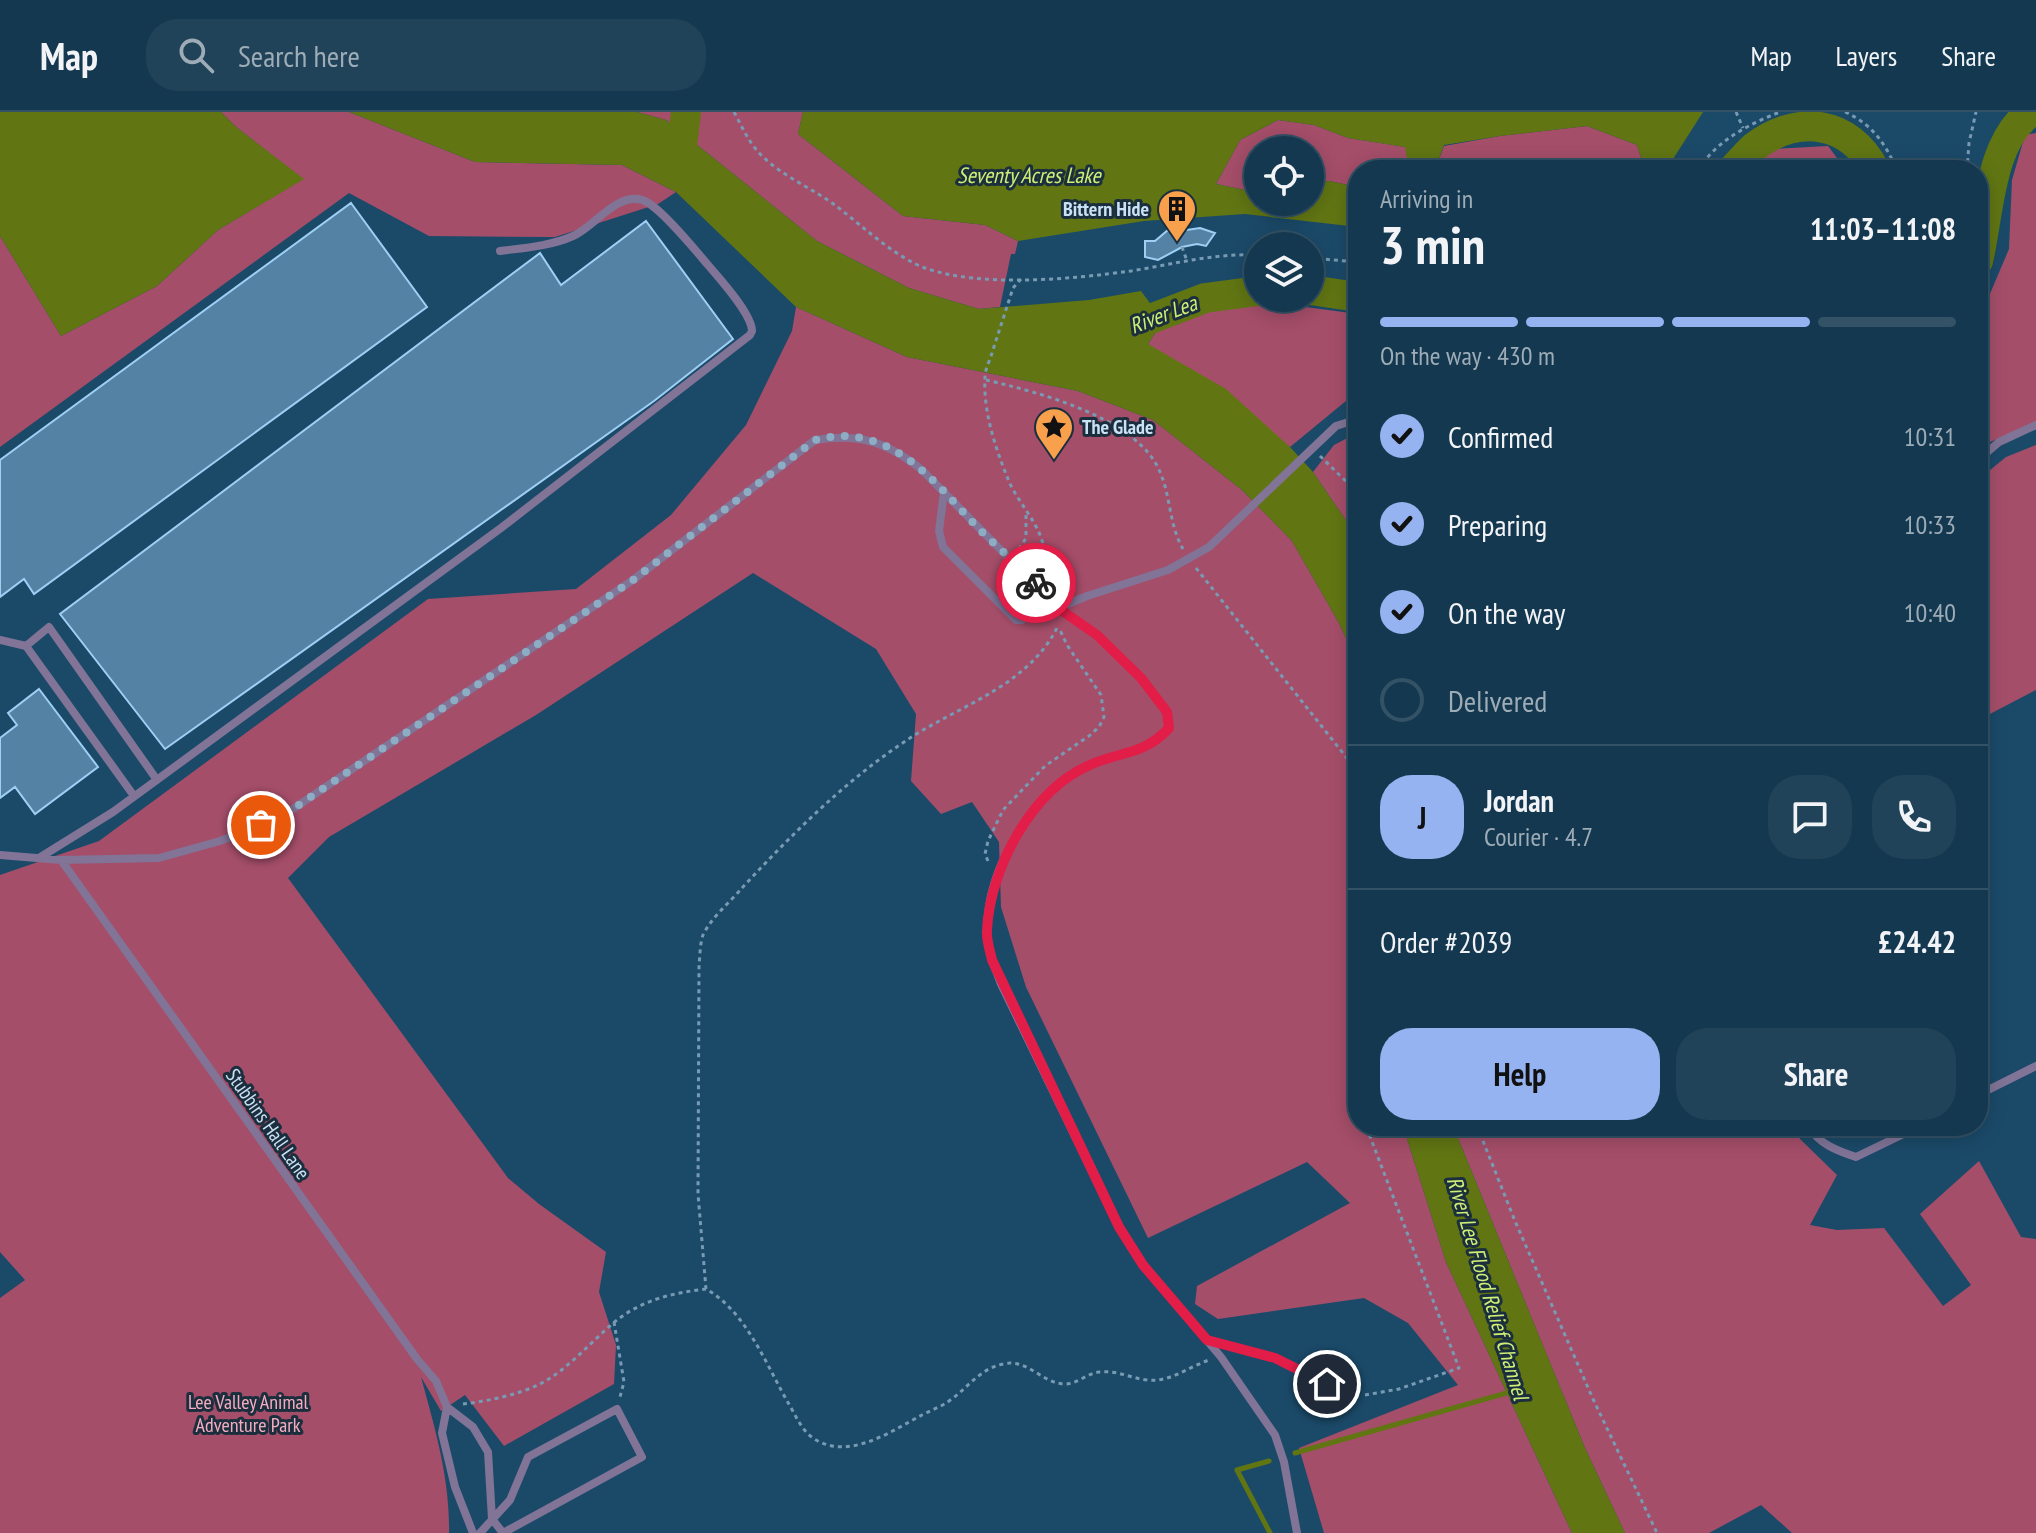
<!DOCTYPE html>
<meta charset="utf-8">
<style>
:root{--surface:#14384f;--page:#214359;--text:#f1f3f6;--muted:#9dacb7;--line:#335266;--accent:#95b2f1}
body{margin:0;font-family:"PT Sans Narrow",sans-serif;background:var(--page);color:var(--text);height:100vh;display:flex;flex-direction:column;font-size:30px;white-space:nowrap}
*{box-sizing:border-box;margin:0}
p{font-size:26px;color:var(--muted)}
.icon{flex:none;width:44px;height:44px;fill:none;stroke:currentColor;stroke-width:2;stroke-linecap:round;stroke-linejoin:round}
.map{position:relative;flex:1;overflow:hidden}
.sheet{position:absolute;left:1348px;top:48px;width:640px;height:976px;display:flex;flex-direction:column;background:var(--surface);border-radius:32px;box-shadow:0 4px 20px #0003,0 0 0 2px var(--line)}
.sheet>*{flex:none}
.tools{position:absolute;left:1244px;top:24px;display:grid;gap:16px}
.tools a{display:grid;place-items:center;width:80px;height:80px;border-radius:50%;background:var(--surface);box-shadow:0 4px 20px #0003,0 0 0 2px var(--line);font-size:40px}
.pin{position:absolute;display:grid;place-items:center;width:68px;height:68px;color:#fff;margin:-34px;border:4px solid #fff;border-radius:50%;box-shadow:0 2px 8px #0007}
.courier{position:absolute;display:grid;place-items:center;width:80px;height:80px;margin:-40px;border:6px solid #e11d48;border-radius:50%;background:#fff;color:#222;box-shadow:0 2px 10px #0007}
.head em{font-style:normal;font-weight:600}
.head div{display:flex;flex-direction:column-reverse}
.head{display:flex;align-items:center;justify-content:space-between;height:136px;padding:0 32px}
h1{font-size:52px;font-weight:600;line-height:60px}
.bar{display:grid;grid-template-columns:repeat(4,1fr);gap:12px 8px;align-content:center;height:96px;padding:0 32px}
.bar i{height:10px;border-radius:6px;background:var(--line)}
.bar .selected{background:var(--accent)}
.bar p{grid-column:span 4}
.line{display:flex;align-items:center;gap:20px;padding:0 32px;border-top:2px solid var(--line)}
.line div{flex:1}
.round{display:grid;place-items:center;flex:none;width:84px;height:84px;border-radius:32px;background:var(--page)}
ol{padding:0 32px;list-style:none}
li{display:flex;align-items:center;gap:24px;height:88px}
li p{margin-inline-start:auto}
li .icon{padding:8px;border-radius:50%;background:var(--accent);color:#111;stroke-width:4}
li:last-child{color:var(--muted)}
li i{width:44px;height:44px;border:4px solid var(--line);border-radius:50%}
.cta{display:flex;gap:16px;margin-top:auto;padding:16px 32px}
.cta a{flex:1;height:92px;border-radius:32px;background:var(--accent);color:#111;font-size:32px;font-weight:600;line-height:92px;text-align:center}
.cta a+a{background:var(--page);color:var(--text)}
header{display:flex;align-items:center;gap:48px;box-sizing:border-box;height:112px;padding:0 40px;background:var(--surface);border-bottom:2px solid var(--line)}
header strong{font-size:38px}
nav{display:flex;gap:44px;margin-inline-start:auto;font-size:28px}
.search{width:560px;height:72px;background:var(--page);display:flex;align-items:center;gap:20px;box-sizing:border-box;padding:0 28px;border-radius:32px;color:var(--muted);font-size:30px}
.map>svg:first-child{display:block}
.green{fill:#a54e6a}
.water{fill:#617613}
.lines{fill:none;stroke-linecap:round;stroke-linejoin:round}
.stream{stroke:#617613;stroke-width:5}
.river{stroke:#617613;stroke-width:30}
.building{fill:#5482a5;stroke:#9ecff4;stroke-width:2}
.path{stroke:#789ab3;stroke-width:3;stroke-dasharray:4 4;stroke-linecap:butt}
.lane{stroke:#817497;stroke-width:8}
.done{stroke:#8dadc4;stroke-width:8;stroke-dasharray:0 14.4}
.route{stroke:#e11d48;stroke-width:10}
.labels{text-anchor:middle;stroke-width:6;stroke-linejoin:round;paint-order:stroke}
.poi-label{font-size:20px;font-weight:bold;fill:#cae2f5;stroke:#1b2e3d;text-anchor:end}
.street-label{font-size:20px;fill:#cae2f5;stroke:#1b2e3d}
.park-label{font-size:20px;fill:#f6acc0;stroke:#1b2e3d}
.water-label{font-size:22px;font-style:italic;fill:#cfee76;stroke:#1b2e3d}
</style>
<header>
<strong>Map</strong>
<div class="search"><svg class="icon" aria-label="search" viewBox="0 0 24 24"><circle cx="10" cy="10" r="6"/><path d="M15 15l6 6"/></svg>Search here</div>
<nav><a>Map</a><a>Layers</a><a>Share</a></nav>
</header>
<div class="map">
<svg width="2036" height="1421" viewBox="0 0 2036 1421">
<rect width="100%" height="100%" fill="#1b4a69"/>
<path class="green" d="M221,0H349L475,50L622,53L676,80L658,92L555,125L429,124L349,81L0,335V124L61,224L157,174L218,118L303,67L236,15Z
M637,0H803L798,22L903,104L985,113L1018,129L1015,142H1011L1000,195L979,197L909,176L817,129L666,8Z
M1278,8L1314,13L1348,26L1406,35L1409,58H1358V75L1329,69L1310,71V38H1258V76L1245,78L1216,72L1240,28Z
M1587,14L1637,33L1645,58H1435L1444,34L1500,24Z
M2036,21V311L1978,335V210L2009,137L2012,68L2025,23Z
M1828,34L1846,58H1755L1771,37Z
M1261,189L1358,202V287L1352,284L1290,335L1148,232L1163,209Z
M796,195L907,245L1078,279L1153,308L1242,378L1292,429L1339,511L1358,552V1014H1403L1446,1150L1572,1421H1324L1299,1336L1458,1273L1408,1211L1364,1186L1218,1207L1195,1192L1197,1174L1350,1091L1307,1050L1148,1126L1026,875L1001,795L999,730L972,690L941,702L911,669L916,602L876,537L753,461L536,603L329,725L288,766L508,1066L539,1092L606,1140L599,1180L616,1233L614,1272L504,1334L465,1283L441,1299L421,1265C435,1317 450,1366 449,1421H0V1186L25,1168L0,1140V763L99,729L428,487L576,477L671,403L746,313L792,219Z
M1353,323L1358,326V426L1313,360L1334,333Z
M2036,333V578L1986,604L1978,588V368L2006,345Z
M1453,1014H1793L1800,1027L1837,1063L1810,1113L1837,1118L1884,1116L1943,1194L1971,1173L1920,1102L1979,1049L2021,1125L2036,1127V1421H1792L1761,1393L1709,1421H1625L1585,1336Z"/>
<path class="water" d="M0,0H221L236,15L304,67L218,118L157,174L61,224L0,124Z
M349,0H637L666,8L817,129L909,176L979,197L1089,188L1141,179L1163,209L1148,232L1226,277L1290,335L1313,360L1358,426V552L1339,511L1292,429L1242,378L1153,308L1078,279L907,245L796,195L676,80L622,53L475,50Z
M803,0H1703L1666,58H1645L1637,33L1587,14L1500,24L1444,33L1435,58H1409L1405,35L1348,26L1314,13L1278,8L1240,28L1216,72L1245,78L1258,76V90H1310V71L1329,69L1358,75V115L1245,102L1144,109L1018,129L985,113L903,104L798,22Z
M1403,1014H1453L1585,1336L1625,1421H1572L1446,1150Z"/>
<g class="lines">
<path class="stream" d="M1295,1341L1510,1280
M1269,1349L1237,1358L1270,1421"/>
<path class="river" d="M680,51L686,0
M1732,58C1739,51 1746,42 1754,35C1798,2 1849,8 1875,58
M1978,149C1989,103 1989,29 2031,0
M1310,178L1358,185
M1122,218L1205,186L1258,179"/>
</g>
<path class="building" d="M351,91L427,195L34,482L24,467L0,485V348Z
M646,109L733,227L654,289L165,637L60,502L540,141L561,173Z
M1200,116L1215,121L1206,134L1197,132L1182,135L1158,148L1145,145V129H1155L1168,118L1173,120Z
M39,577L98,655L35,702L15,675L0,686V626L17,613L8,601Z"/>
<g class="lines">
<path class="path" d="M734,0C740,11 745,22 752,32C770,59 809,74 835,93C861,113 895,145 925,156C981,176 1072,167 1131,159C1174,152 1215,141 1258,143
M1736,0L1743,16
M1845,0C1872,12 1885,31 1897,58
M1698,58C1716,29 1749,12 1780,0
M1967,58L1969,31L1976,0
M1182,135L1187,149
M1310,146L1358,150
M1021,167L1013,176C1006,198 999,219 992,241C990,248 985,257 985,265C983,299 995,335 1008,367C1019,396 1060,430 1037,460
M986,268C1038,280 1138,306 1160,360C1171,385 1169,413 1183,437
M1320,344L1358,381
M1019,437L1026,426V403
M1196,456L1358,660
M988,749L985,742L988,729L1003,698L1045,654L1089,624L1099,615L1104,605L1101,583L1067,533L1059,516
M1477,1014L1515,1109L1593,1287L1657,1421
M706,1177L698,1082L699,853C700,844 700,831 703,823C711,806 730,790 742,776C793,721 847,667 910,626C963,592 1029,573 1058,514
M614,1210L624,1270L620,1285
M1365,1283L1399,1277L1459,1256L1366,1014
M463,1292C488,1289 518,1283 540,1272C567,1258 588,1233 611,1213C638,1189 671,1181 706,1177C747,1200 767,1255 790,1294C798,1308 804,1323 820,1330C854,1346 893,1318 922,1303C931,1298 941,1295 949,1289C968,1276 979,1257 1003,1252C1028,1246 1042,1272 1065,1272C1077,1272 1088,1261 1099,1260C1117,1258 1130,1266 1147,1268C1168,1271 1189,1255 1209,1248"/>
<path class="lane" d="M1978,348L1999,330L2036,313
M944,380L939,419L943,435L1016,508H1022L1048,485
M1058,496L1087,484L1168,458L1209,435L1336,314L1358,307
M0,528L26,534L134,684
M26,534L49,515L157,668
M0,743L61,748L417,1247L436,1269L447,1295L473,1315L488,1340L492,1407L503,1421
M39,746L113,700L501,416L750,223L752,219C752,202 720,167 708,153C696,139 658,92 642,88C617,80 593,116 573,124C551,134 523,136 500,139
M61,748L159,746L220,729L281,705L633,468L815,328C860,321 887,330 922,358L1058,496L1097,523L1141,566L1167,600L1169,616C1141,646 1118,637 1087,654C1031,685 987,754 987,820C987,838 995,856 1001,872L1119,1115L1143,1153L1221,1245L1275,1323L1284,1350L1297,1421
M1978,983L2036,954
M1809,1014C1818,1032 1838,1039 1856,1045L1920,1014
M1208,1228L1275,1246L1353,1285
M447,1295L442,1321L455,1375L473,1421
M480,1421L510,1388L528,1345L617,1297L642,1345L503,1421"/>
</g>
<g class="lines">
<path class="done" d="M261,713L281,705L633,468L815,328C825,326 836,323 846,324C904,327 941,377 978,416C997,435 1018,452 1036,471"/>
<path class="route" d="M1036,471L1058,496L1097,523L1141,566L1167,600L1169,616C1144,643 1122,639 1092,652C1032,677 990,756 987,818C986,828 990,838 992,848L1119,1115L1143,1153L1207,1228L1275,1246L1327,1272"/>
</g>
<defs>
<symbol id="building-pin" viewBox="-11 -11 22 30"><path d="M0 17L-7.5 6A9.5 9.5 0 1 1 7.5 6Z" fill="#f8a04b" stroke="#1b2e3d"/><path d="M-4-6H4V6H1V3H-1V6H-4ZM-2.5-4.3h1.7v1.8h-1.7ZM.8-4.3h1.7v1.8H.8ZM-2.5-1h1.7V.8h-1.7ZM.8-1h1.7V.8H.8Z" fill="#111"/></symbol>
<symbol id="sight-pin" viewBox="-11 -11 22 30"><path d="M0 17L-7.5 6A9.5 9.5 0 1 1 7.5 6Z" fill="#f8a04b" stroke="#1b2e3d"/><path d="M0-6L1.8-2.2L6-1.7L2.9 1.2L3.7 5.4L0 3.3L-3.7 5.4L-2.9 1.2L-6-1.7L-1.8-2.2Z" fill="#111"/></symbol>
</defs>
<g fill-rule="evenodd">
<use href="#building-pin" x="1155" y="75" width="44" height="60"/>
<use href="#sight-pin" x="1032" y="293" width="44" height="60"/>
</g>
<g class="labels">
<g class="poi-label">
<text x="1149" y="104">Bittern Hide</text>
<text x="1082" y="322" text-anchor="start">The Glade</text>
</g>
<g class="street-label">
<text transform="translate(268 1012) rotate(55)" y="7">Stubbins Hall Lane</text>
</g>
<g class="park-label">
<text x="248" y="1297">Lee Valley Animal<tspan x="248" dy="23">Adventure Park</tspan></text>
</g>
<g class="water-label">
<text x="1029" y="71">Seventy Acres Lake</text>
<text transform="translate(1163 202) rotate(-21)" y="8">River Lea</text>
<text transform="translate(1488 1176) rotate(73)" y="8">River Lee Flood Relief Channel</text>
</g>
</g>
</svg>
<div class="tools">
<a><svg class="icon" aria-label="locate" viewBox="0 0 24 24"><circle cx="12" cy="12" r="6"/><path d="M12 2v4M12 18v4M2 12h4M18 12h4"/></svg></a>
<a><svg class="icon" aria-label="layers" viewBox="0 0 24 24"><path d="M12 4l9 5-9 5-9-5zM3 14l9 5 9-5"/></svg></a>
</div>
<div class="pin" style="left:261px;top:713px;background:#ea580c"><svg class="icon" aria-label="bag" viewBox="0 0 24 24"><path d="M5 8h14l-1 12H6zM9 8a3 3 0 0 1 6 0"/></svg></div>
<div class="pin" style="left:1327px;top:1272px;background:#1f2937"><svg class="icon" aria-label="home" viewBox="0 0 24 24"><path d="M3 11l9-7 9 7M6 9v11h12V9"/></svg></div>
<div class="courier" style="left:1036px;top:471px"><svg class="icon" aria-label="bike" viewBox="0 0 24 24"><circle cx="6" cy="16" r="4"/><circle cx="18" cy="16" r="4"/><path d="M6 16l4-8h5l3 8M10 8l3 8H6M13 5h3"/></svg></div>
<section class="sheet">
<div class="head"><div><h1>3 min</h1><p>Arriving in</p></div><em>11:03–11:08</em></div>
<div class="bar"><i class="selected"></i><i class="selected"></i><i class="selected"></i><i></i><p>On the way · 430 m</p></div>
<ol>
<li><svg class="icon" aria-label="check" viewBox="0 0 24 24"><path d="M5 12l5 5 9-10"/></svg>Confirmed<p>10:31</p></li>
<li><svg class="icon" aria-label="check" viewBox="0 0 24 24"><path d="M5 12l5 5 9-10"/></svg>Preparing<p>10:33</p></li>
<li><svg class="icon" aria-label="check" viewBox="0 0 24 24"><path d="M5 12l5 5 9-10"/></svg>On the way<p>10:40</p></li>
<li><i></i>Delivered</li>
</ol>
<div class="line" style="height:144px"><b class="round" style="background:var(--accent);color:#111">J</b><div><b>Jordan</b><p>Courier · 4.7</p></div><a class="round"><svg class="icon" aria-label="chat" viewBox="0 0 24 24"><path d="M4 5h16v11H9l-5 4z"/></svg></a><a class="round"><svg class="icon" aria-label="phone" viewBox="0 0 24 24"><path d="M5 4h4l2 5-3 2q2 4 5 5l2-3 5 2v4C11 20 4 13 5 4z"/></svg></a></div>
<div class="line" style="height:104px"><div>Order #2039</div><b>£24.42</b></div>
<div class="cta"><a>Help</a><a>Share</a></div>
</section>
</div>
